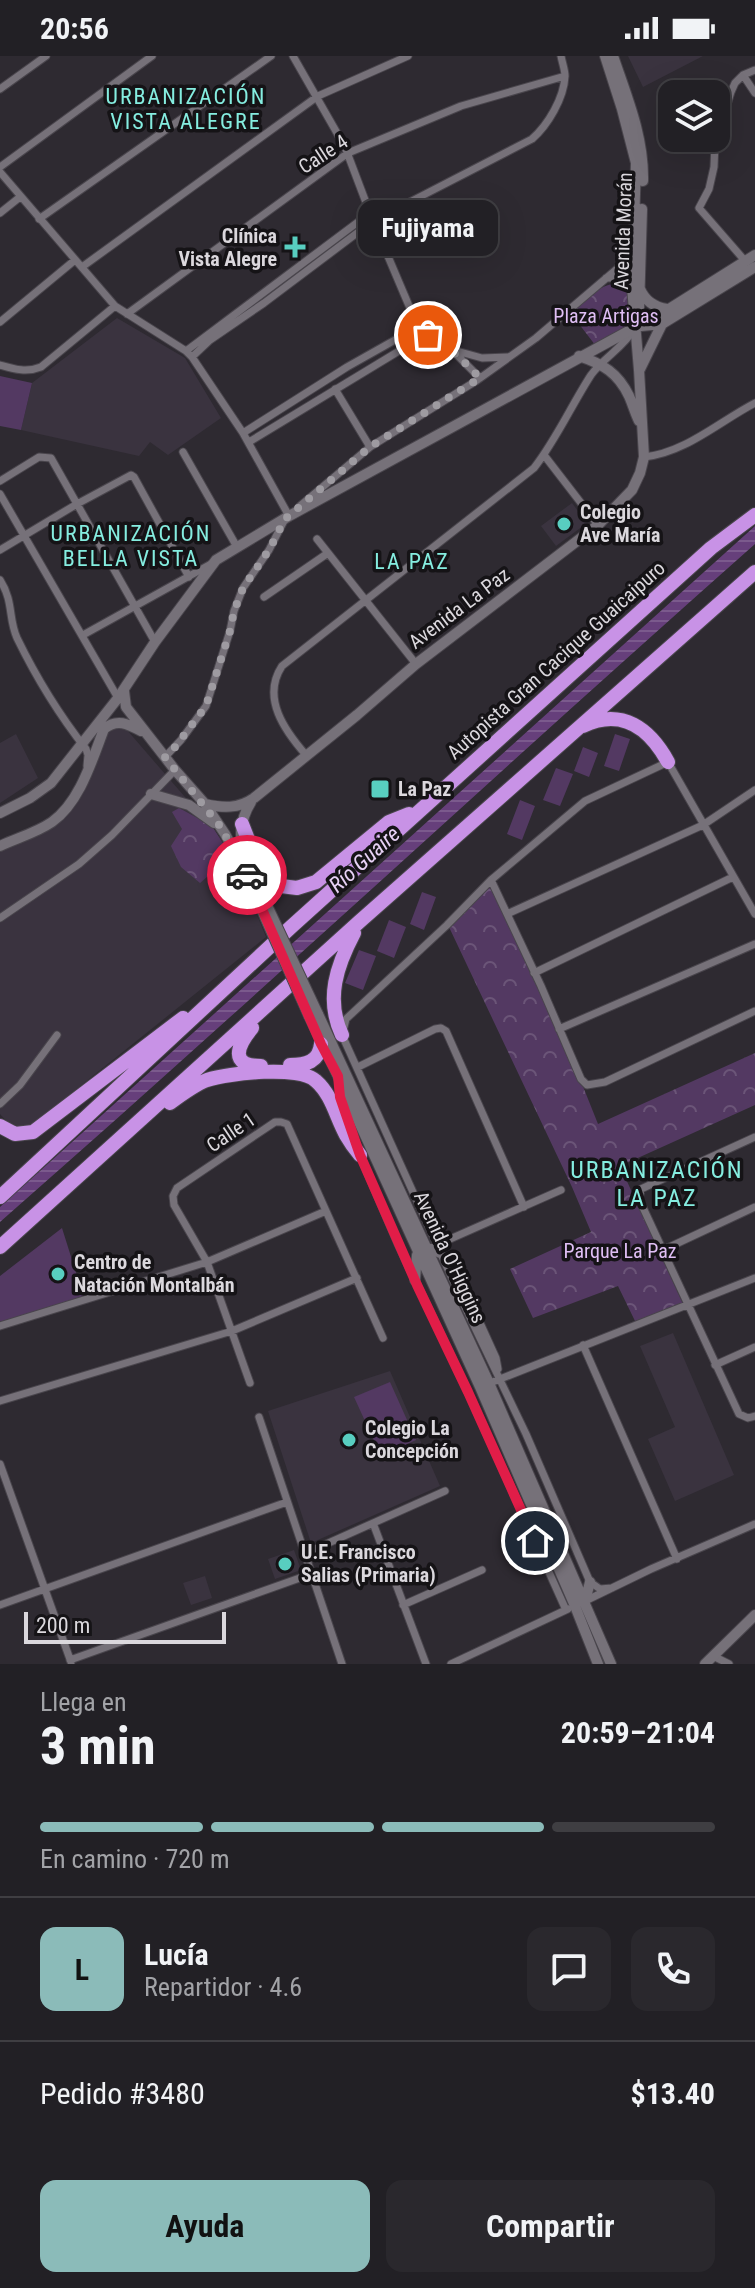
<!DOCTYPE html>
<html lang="es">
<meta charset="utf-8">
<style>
:root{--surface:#222025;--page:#2a282d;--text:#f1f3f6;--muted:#a2a3a7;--line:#3f3e42;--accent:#8bbbb9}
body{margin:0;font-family:"Roboto Condensed",sans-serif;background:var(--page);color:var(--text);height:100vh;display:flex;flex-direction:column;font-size:30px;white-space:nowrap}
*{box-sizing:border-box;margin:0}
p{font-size:26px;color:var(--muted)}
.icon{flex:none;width:44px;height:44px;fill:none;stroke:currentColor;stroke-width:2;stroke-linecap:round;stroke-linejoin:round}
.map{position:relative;height:1608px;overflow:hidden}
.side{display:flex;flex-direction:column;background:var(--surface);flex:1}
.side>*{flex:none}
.controls{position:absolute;left:658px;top:24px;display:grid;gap:16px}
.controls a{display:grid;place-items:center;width:72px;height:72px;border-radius:16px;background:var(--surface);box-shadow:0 8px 32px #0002,0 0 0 2px var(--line);font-size:40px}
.scale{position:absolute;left:24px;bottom:20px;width:202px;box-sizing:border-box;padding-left:8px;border:4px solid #dbd8dd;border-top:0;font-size:22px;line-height:28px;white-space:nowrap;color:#dbd8dd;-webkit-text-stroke:6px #151316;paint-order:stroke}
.pin{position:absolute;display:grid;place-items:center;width:68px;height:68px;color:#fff;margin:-34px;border:4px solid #fff;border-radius:50%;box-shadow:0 2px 8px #0007}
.courier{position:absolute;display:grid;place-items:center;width:80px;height:80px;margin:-40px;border:6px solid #e11d48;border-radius:50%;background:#fff;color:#222;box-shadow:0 2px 10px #0007}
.bubble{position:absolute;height:56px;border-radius:16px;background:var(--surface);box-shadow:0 8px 32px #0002,0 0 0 2px var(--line);font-size:26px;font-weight:700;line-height:56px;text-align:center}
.summary em{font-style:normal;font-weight:700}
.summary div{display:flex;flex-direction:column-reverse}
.summary{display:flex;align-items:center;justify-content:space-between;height:136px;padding:0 40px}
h1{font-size:52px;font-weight:700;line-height:60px}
.bar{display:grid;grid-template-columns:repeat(4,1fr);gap:12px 8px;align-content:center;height:96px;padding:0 40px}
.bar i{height:10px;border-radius:6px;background:var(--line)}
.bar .active{background:var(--accent)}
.bar p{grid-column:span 4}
.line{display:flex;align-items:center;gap:20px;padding:0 40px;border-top:2px solid var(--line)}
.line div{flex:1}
.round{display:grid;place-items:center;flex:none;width:84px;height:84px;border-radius:16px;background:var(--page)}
.cta{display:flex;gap:16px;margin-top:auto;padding:16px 40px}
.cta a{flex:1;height:92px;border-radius:16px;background:var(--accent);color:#111;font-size:32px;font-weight:700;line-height:92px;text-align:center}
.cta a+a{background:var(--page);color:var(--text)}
.status{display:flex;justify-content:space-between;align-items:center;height:56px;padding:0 40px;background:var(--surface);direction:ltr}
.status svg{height:22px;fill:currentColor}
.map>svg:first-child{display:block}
.built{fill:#3a333f}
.grass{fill:#533962}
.forest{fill:url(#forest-crowns)}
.water{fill:url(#water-rules)}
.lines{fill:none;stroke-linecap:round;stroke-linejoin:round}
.minor-casing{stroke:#49454c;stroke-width:9}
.secondary-casing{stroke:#49454c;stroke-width:12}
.motorway-casing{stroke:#49454c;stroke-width:16}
.minor{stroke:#767179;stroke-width:7}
.secondary{stroke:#767179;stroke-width:10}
.motorway{stroke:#c892e6;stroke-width:14}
.secondary-bridge-casing{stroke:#49454c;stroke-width:12;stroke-linecap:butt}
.secondary-bridge{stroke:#767179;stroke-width:10}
.done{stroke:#9e9ba1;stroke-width:8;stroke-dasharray:0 14.4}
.route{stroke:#e11d48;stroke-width:10}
.poi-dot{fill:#58cec0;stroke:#151316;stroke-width:3}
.labels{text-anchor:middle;stroke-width:7;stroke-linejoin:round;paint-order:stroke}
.street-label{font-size:20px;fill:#dbd8dd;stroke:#151316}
.poi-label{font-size:20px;font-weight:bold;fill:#dbd8dd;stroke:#151316;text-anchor:start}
.park-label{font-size:20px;fill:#dfbef4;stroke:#151316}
.neighbourhood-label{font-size:22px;letter-spacing:2px;fill:#85ede0;stroke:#151316}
.water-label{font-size:22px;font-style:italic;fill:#e8d2f6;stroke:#151316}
.quarter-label{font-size:24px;letter-spacing:2px;fill:#85ede0;stroke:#151316}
</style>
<div class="status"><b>20:56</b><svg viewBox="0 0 49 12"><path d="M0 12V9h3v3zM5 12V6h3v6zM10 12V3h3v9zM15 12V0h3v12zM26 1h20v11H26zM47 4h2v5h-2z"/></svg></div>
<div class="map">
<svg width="755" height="1608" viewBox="0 0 755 1608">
<defs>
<pattern id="forest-crowns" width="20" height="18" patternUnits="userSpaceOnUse" patternTransform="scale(2)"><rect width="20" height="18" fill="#533962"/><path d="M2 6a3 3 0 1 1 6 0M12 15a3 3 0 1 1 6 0" fill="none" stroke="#6b5578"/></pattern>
<pattern id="water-rules" width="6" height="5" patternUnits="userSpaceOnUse" patternTransform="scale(2)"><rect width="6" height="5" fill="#663f7b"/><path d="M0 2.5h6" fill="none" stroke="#7b5a8d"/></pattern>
</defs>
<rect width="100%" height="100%" fill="#2e2a31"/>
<path class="built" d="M628,0H703L643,31Z
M117,262L185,302L221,362L168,399L150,386L139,400L21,374L32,327Z
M572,447L587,467L556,490L541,470Z
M114,671L127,674L223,785L246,832L266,881L33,1068L18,1072L9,1068L0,1058V794L57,767L109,673Z
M16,678L38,722L0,747V687Z
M673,1277L734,1419L675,1445L648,1383L675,1371L640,1290Z
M390,1315L440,1430L311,1487L268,1355Z
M294,1494L301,1514L275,1523L268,1503Z
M205,1520L212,1542L191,1549L183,1527Z"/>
<path class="grass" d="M0,320L32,327L21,374L0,370Z
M615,678L630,683L619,715L604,710Z
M583,691L598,697L589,721L574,715Z
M556,712L573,718L560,750L543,744Z
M520,744L535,750L522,784L507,778Z
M422,836L436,841L424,874L410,868Z
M389,864L406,871L394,902L377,895Z
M359,894L376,900L363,934L345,927Z
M62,1172L84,1242L0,1266V1220Z
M390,1326L416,1384L381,1400L354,1341Z"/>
<path class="forest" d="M618,227C636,237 631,257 632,275L599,294L569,255C584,243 599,229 618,227Z
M179,752L212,770L231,800L200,827L181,811L171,790L182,773L172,756Z
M492,826L570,998L598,1068L755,997V1049L620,1110L683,1248L635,1265L618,1230L533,1262L510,1213L591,1176L572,1131L449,871Z"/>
<path class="water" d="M755,470V488C502,712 254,943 0,1166V1151Z"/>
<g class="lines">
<defs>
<path id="minor" d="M293,0L345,91L373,165L418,271L457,299L480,322
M743,19L755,37
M0,33L46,0
M0,111L152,0
M0,116L115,250L186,295L192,301L243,377L289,460L291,458
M0,157L20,141
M39,163L271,0
M746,206L699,152L709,133L714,111L715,87L731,36L735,27L743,19L755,14
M82,211L318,40L408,0
M606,222H622L632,231
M127,258L348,97L461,50L565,20
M0,266L75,204
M453,294L482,302L508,301
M186,295L370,157
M192,301L210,284L264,247L373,165L532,83C548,69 564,42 565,20C565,14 562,6 561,0
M0,309C14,313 26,317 41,311L115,250
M335,333L370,391
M243,377L347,311L418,271
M249,386L427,278
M183,396L237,491
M544,399L598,469
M644,401C685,397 720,365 755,347
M0,425L39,401L51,402L155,586
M0,438L118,642
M300,450L370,391L476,325L536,282L617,213L631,190
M317,483L416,608
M0,494L77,448L131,419L134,421L189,521
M0,524C14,546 8,562 17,582C36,621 60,660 86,693L88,699L87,710
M264,541L328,497
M83,579L211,508
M306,699C285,675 261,642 282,610L534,412C556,384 571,350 591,319C603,302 624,291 634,273
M165,701L181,684L206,650L230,575L234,555L243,532L269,494L285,463
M491,824L541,930L581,1023L587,1029L605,1026L755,955
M507,858L703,769L755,734
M0,862L79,808L112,779L175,714
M534,917L733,821
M559,973L755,888
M358,1011L435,973L441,972L446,975L524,1151
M339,1030L340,1041L349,1072
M0,1048L20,1029L57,979
M755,1081L641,1133L639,1143L739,1358L748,1362L755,1360
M360,1099L398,1188L468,1336L566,1554
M427,1193L451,1203L496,1302L498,1313
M663,1194L755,1151
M423,1195L561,1134
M0,1270L207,1206L326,1155
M583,1289L677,1503
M715,1309L755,1291
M250,1327L207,1206L174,1149L173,1140L177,1132L275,1066H281L287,1068L383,1282
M485,1329L755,1222
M0,1345L232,1275L357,1222
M259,1361L342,1608
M0,1408L71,1606
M373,1467L426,1608
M306,1497L445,1435
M612,1532L600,1533L590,1526L526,1378L464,1249L342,979L346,963L447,869L491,824L585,745L668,706L755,858
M583,1546L651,1513L755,1468
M0,1549L287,1446
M403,1549L482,1514
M713,1600L729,1608
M70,1604L311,1518
M451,1608L568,1553"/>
<path id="secondary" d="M613,0C627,41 644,81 643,125
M640,233C645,245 654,251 667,253
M639,253L642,153
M641,270L662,268L755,211
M579,300C603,308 618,317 629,340C633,349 635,357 639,365
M640,313L662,268
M124,635L126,651L175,714L205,748L225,778L245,815
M151,738L189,749L214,767
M205,748C223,752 238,753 254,742L357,659L416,608L598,469L632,434L640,417L644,401L639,314L632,231L636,107L622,53L605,0
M0,757L30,742L51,727L118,642L155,586L216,504L289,460L669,253L755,199
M0,790C17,782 36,777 52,766C80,746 92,704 104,673C117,662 128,668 141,675
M247,807C238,787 239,765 251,746
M318,958L489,1327L611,1608
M309,960L338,1020L480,1331L575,1550L598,1608
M415,1224L417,1199
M585,1545L590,1526
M705,1608L755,1559"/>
<path id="motorway" d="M583,670C622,651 650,673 668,706
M242,768L253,796L261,809L281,830L297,832L316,826L389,766L409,758
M252,972C237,990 229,1010 261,1010
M342,979C325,943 337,909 354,877
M290,1009C306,1009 319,1006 321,988
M170,1047C182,1038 194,1029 207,1024C229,1017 300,1009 316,1025C332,1039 336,1061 346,1079C350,1086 355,1093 360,1099
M0,1070L15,1078L33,1076L183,962
M0,1141L291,871L711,492L755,459
M0,1191L359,866L755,516"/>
</defs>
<use href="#minor" class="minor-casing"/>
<use href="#secondary" class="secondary-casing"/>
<use href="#motorway" class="motorway-casing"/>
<use href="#minor" class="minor"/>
<use href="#secondary" class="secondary"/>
<use href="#motorway" class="motorway"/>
<defs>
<path id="secondary-bridge" d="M250,813L318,958
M260,850L309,960"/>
</defs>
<use href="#secondary-bridge" class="secondary-bridge-casing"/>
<use href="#secondary-bridge" class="secondary-bridge"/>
</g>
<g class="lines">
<path class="done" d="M247,819L220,770L165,701L169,699L206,650L230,575L234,555L243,532L269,494L285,463L370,391L480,322L457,299L428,279"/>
<path class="route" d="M247,819L321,988L338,1020L340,1041L360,1099L417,1229L468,1336L535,1485"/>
</g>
<g class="poi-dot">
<path d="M291 179h8v8h8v8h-8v8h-8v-8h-8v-8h8z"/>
<circle cx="564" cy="468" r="8"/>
<rect x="370" y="723" width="20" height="20" rx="4"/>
<circle cx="58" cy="1218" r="8"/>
<circle cx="349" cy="1384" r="8"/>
<circle cx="285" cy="1508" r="8"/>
</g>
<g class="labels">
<g class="street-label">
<text transform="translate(323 98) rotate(-33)" y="7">Calle 4</text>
<text transform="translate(623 175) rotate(-88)" y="7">Avenida Morán</text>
<text transform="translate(459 552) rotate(-37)" y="7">Avenida La Paz</text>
<text transform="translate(556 604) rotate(-42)" y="7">Autopista Gran Cacique Guaicaipuro</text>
<text transform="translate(231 1076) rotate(-34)" y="7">Calle 1</text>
<text transform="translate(450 1201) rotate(65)" y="7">Avenida O'Higgins</text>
</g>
<g class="poi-label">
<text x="277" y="187" text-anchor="end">Clínica<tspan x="277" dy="23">Vista Alegre</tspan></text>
<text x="580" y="463">Colegio<tspan x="580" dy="23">Ave María</tspan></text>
<text x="398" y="740">La Paz</text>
<text x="74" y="1213">Centro de<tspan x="74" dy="23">Natación Montalbán</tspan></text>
<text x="365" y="1379">Colegio La<tspan x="365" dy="23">Concepción</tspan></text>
<text x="301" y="1503">U.E. Francisco<tspan x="301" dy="23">Salias (Primaria)</tspan></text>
</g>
<g class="park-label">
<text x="606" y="267">Plaza Artigas</text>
<text x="620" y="1202">Parque La Paz</text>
</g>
<g class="neighbourhood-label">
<text x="186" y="48">URBANIZACIÓN<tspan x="186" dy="25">VISTA ALEGRE</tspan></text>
<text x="131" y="485">URBANIZACIÓN<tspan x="131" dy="25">BELLA VISTA</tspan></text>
<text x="412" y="513">LA PAZ</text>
</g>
<g class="water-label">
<text transform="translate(364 803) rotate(-42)" y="8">Río Guaire</text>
</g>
<g class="quarter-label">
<text x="657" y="1122">URBANIZACIÓN<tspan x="657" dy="28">LA PAZ</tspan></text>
</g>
</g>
</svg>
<div class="controls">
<a><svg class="icon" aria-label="layers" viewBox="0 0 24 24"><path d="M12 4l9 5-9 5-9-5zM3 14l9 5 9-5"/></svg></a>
</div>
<div class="scale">200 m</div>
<div class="pin" style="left:428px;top:279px;background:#ea580c"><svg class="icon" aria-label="bag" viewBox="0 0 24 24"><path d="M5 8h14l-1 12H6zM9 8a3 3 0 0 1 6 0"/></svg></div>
<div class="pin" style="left:535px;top:1485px;background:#1f2937"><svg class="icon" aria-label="home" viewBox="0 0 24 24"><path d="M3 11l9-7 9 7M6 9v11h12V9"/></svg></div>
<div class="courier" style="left:247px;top:819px"><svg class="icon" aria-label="car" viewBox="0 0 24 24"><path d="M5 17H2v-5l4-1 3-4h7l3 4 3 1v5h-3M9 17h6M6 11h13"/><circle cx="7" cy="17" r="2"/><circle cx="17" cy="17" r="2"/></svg></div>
<div class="bubble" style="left:358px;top:144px;width:140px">Fujiyama</div>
</div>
<section class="side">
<div class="summary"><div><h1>3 min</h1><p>Llega en</p></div><em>20:59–21:04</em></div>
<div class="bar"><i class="active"></i><i class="active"></i><i class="active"></i><i></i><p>En camino · 720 m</p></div>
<div class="line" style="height:144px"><b class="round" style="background:var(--accent);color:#111">L</b><div><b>Lucía</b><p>Repartidor · 4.6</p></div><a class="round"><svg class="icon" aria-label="chat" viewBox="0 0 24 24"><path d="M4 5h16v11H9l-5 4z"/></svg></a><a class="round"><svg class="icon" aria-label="phone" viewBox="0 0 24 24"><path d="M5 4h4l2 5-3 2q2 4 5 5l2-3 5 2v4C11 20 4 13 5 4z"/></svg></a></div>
<div class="line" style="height:104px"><div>Pedido #3480</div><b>$13.40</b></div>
<div class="cta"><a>Ayuda</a><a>Compartir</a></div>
</section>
